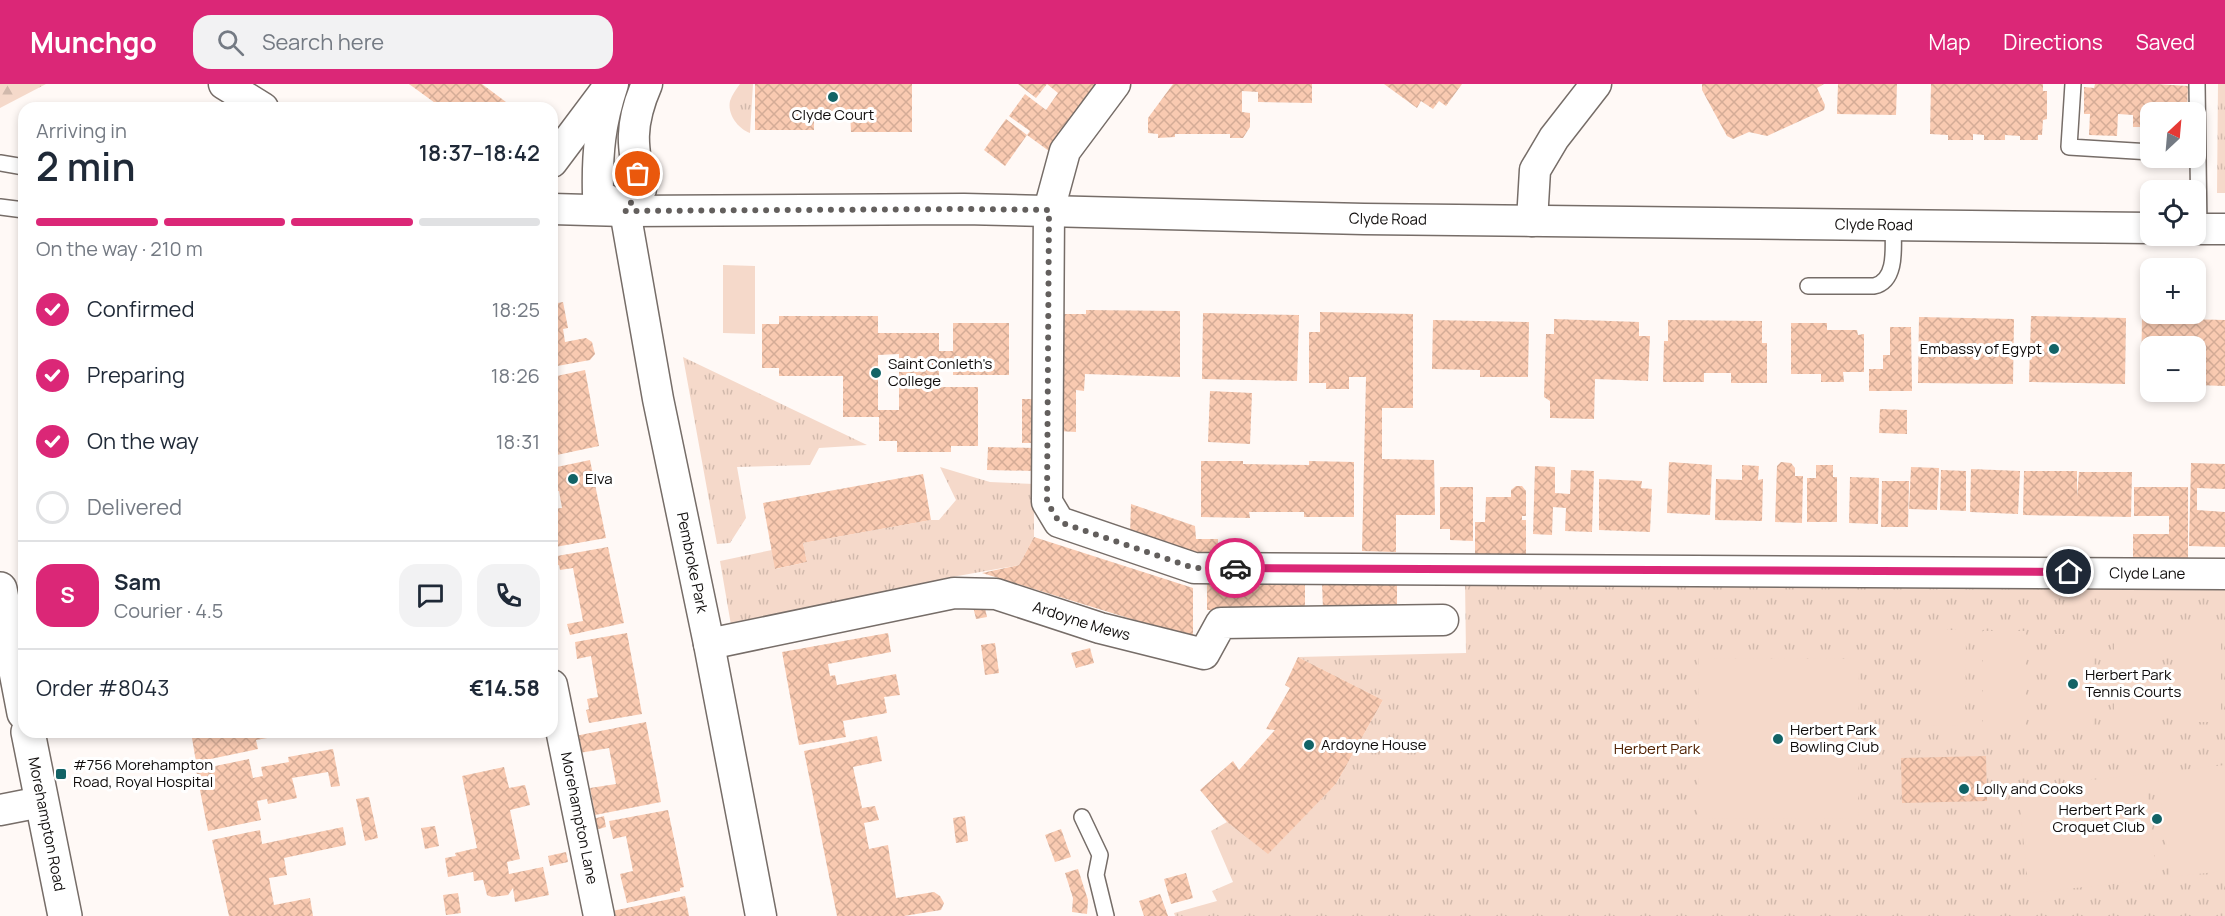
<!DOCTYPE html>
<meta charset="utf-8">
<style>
:root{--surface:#fff;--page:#f2f2f3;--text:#1f2937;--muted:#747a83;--line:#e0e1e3;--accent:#db2777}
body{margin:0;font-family:Manrope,sans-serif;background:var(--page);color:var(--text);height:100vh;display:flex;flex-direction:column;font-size:22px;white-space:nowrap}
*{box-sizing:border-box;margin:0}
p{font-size:20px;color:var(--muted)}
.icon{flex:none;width:33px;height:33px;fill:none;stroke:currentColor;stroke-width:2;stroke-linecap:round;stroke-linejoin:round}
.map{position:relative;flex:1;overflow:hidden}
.sheet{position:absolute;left:18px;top:18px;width:540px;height:636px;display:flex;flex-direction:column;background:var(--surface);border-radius:18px;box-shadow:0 3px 9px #0003}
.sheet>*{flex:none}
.needle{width:39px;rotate:26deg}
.controls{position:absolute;left:2140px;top:18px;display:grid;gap:12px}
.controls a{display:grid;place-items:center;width:66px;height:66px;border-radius:12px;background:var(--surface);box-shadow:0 3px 9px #0003;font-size:30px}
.pin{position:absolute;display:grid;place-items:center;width:51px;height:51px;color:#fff;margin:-26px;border:3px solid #fff;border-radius:50%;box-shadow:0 2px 6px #0007}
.courier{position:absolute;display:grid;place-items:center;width:60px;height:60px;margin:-30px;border:4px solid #db2777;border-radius:50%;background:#fff;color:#222;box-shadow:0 2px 8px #0007}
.head em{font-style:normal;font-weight:600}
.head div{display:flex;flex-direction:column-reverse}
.head{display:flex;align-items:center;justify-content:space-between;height:102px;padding:0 18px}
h1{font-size:39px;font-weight:600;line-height:45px}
.bar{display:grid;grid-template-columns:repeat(4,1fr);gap:9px 6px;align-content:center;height:72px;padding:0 18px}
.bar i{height:8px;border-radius:4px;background:var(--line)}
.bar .selected{background:var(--accent)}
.bar p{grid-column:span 4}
.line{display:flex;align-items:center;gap:15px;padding:0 18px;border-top:2px solid var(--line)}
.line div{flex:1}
.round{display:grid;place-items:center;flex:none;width:63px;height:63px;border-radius:18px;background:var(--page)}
ol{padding:0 18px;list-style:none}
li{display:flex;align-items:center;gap:18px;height:66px}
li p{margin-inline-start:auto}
li .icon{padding:6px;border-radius:50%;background:var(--accent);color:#fff;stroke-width:4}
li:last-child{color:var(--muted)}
li i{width:33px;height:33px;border:3px solid var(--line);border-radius:50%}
header{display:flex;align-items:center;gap:36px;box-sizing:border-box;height:84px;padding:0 30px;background:var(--accent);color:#fff}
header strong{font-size:28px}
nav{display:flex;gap:33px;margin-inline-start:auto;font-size:21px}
.search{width:420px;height:54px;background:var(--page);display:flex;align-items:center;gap:15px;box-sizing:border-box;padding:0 21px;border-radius:18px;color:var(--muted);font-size:22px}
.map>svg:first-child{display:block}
.grass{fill:url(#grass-tufts)}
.forest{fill:url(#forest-firs)}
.garden{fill:#f5d9ca}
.building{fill:url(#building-cross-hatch);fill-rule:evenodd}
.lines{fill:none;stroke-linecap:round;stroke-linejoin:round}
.lane-casing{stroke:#766d68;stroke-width:18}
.street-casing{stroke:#766d68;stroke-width:33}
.secondary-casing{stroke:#766d68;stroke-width:36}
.lane{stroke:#fff;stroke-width:15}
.street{stroke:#fff;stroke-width:30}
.secondary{stroke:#fff;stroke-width:33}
.done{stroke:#635f5d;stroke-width:6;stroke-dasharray:0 10.8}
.route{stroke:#db2777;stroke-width:8}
.poi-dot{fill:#126366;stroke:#fff;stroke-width:2}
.labels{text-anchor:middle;stroke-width:6;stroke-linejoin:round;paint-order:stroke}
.poi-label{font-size:15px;fill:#0f0c0b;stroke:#fff;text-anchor:start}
.street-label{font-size:15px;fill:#0f0c0b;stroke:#fff}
.park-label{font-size:15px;fill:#512203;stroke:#fff}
</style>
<header>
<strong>Munchgo</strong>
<div class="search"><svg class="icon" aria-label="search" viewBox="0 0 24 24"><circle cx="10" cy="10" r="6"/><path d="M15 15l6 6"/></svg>Search here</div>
<nav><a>Map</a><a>Directions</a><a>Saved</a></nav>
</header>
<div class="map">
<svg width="2225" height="832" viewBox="0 0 2225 832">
<defs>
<pattern id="grass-tufts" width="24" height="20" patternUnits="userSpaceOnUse" patternTransform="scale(1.5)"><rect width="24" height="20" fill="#f5d9ca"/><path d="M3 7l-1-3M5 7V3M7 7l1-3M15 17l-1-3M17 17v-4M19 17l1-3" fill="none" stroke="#d1b9ac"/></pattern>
<pattern id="forest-firs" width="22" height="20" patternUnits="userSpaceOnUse" patternTransform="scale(1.5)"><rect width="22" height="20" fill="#f5d9ca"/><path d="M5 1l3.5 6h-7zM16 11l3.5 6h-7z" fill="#d1b9ac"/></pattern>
<pattern id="building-cross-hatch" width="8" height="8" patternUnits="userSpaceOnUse" patternTransform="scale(1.5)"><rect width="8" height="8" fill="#f9cab1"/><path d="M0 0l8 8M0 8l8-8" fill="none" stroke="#d4ac97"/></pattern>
</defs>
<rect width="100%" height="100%" fill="#fff9f6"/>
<path class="grass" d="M740,0H753L750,49C739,45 727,31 730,17C732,11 736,5 740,0Z
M2218,0H2225V109H2217Z
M683,273L867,361L819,364L810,381L737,383L746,434L730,459L717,460Z
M940,383L990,398L1034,400V453L1019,481L952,493L731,541L720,477L772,466L776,485L807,478L803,459L931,436H939L956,416Z
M1465,497L2225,501V832H1175L1174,829L1217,817L1212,807L1233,798L1211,747L1227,738L1268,769L1336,700L1383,616L1298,573L1466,569Z"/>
<path class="forest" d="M0,0H46L0,24Z"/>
<path class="garden" d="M723,181L755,182V250L723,249Z
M2178,543H2221V638H2178Z
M1924,546H1966L1965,642L1924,641Z
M1983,547H2026V642H1983Z
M2051,550H2093V647L2051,646Z
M2114,551H2157V646H2114Z
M1699,574L1859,575L1858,735L1698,734Z
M2225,681V787L2170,793L2158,689Z
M2145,690L2157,795L2029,809L2018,704Z"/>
<path class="building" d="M409,0H482L514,24H442Z
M755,0H912V48H851L850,27H814V46H755Z
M1018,0H1097L1049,67L1027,51L1030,47L1009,32L1025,10L1046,26L1058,9L1047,0L1036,14Z
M1173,0H1312V19L1258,18V8L1242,7V28L1250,29V43L1243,54H1230V50H1175V53L1158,54V50L1148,49V34Z
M1384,0H1462L1446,22L1439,17L1433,25L1421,17L1417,24Z
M1702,0H1824L1817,4L1825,21L1824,26L1767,52L1749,48L1733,55L1727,52L1702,6Z
M1838,0H1897L1896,31L1837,30Z
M1931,0H2043V7H2047V35L2043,36L2042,51H2038V56H2020V52L2005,51V56H1984V51L1973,50V56H1948V51L1930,50Z
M2095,0H2156L2188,2L2187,28H2151V43H2133V31L2118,30L2117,52L2089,51L2090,30H2084V3L2094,4Z
M1006,35L1027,51L1005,82L984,66Z
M563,218L568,244L563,245L565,258L586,254L592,258L595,270L590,276L552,283V220Z
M1086,226L1180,227V293L1085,290L1084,307L1076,306V348L1058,347L1060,230H1086Z
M1320,228L1413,230V324H1382V375L1434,376L1435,431H1396V468L1362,467L1366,293H1349V305H1326V299H1309V248H1320Z
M1203,229L1299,231L1297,297L1202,295Z
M779,232H878V249H939V267H953V239H1009V291H953V277H939V303H978V362H951V368H897V357H879V333H843V292H779V284H762V240H779ZM899,270V326H878V271Z
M2031,232L2126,234L2125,300L2029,298Z
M1919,233L2014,235L2013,300L1918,299Z
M2142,234L2225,236V302L2196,301V262H2151V300H2141Z
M1554,235L1639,238V252H1650L1648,297L1595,295L1594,335L1550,334V317L1544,313L1546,250H1554Z
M1433,236L1529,238L1528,293H1480V286L1432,285Z
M1668,236L1762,237V259H1767V299H1731V289H1704V298H1663L1664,257H1668Z
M1791,239H1827V246H1857L1858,251L1864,250V288H1843L1844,298H1821V290H1791Z
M1890,243H1911L1912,307H1869V285H1883V271H1890Z
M585,286L599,362L552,372V293Z
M1210,307L1252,309L1250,360L1208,358Z
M1022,315H1034V359H1022Z
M1880,325L1907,326V350L1879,349Z
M988,363L1034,364V387L987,386Z
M590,376L606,454L555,463L554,452H552V425L562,424L559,407L552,408V384Z
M1201,377H1243V380L1309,381V377L1354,378V433H1304V428H1249L1250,434L1201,433Z
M1669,378L1712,381L1710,431L1667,429Z
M1781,378L1791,379L1795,384V392H1803L1802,439L1775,438L1777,382Z
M2191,379L2225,380V405L2197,404V426L2225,428V463L2189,462Z
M1742,381L1759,382L1758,396L1763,395L1762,437L1715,436L1716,395L1742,396Z
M1816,381H1833V393H1837V438H1807V394H1816Z
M1535,382L1555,383V409L1570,410L1571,386L1594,387L1592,448L1565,447L1566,424L1553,423L1552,451L1533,450Z
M1911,383L1939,384L1937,426L1909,425Z
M1971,385L2020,387L2018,430L1970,428Z
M1941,386L1966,387V427L1940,426Z
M2024,387H2077V413L2079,388H2132L2131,433L2023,431Z
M923,390L931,436L803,459L807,478L775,485L763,419Z
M1850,393L1879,394L1878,440L1849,439Z
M1599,395L1642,397L1641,404L1652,405L1650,448L1599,446Z
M1882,397H1909L1908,443H1881Z
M1516,402H1522L1526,407V432H1522V436H1526V473L1475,472V438H1485L1486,413H1511V406Z
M1440,403H1473V457L1450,456V445H1440Z
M2134,403H2188V477H2133V450H2169V432H2134Z
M1131,420L1195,442L1196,455H1218V470H1196L1130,450Z
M1034,453L1193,504V554L982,489L1019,481Z
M608,463L624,539L570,551L567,540L583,537L573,484L560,486L559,481L552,483V468L556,467L557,472Z
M1207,499H1305V525L1207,526Z
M1322,499H1397V528L1323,526Z
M984,520L987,533L976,535L973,522Z
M627,549L642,630L589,639L586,626L589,625L587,615L598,613L591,572L577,575L575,558Z
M888,549L891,568L828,580L830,592L835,591L837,601L896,590L900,611L884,613L887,629L843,637L846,653L799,661L782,568Z
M995,559L999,589L985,591L981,561Z
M1090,564L1094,579L1076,584L1071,569Z
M1298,573L1383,616L1336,700L1268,770L1227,738L1200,706L1233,677L1239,686L1275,646L1266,645L1290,604L1285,601Z
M646,638L661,718L595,731L590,704L616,700L609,664L579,669L575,652Z
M191,648H272L273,653L256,656L258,665L196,678Z
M455,648H484V649L456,654Z
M877,652L882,677L853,683L862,724L875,722L879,736L864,739L869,765L888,761L896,814L934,808L940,812L944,819L941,826L904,832H837L804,667Z
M333,665L340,702L331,703L328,688L292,694L297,714L268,720L267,715L257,717L261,736L208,747L196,686L249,675L253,694L263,692L261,683L289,678L288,673Z
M1986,672L1987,717L1902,719L1901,674Z
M504,683L509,704L525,701L530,721L510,726L520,775L507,778L509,790L543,783L549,811L515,818L513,804L508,811L492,813L487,811L483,796L474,797L473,788L448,793L445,774L456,772L455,769L477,764L462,692Z
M369,713L378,754L365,757L356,715Z
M668,726L684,803L680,804V807L627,819L620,790L633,787L626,752L613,755L609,737Z
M604,732L606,743L595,746L593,735Z
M965,732L968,757L956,759L953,734Z
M435,742L439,762L425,765L421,744Z
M343,743L346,761L284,774L287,791L269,794L274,821L310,814L313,832H229L212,756L260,746L262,760Z
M1061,745L1071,773L1055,778L1045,751Z
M566,768L568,778L550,782L548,772Z
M1078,785L1088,816L1087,830L1072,828L1073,814L1065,789Z
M1186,789L1193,814L1171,820L1164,795Z
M458,809L461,829L446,831L443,811Z
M1160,810L1168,832H1144L1139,817Z
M685,812L689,832H613L612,827Z"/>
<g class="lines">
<defs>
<path id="lane" d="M2073,0L2069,63L2151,68
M2197,0L2199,145
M0,79L24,83
M0,123L24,126
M1808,202H1874C1898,197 1893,161 1893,141
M1082,733L1100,771L1096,791L1106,832"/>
<g id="street">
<path d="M224,0L263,24"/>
<path d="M613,0C600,39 597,69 598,110L625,127"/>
<path id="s1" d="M1115,0L1065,67L1049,126L1047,418L1059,438L1194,484L2225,490"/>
<path d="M552,78L606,6"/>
<path id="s2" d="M552,125L625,127L964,125L1364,135L2151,144"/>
<path id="s3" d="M625,127L658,315L709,560L761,832"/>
<path d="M625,127L641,105C632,62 629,41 647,0"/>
<path d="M1532,137L1535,86L1554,54L1596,0"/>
<path d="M2196,145H2225"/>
<path id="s4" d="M709,560L954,509L996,510L1100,544L1204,570L1221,539L1443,536"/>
<path id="s5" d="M552,601L599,832"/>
<path d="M0,726L41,718"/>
</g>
<g id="secondary">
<path d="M0,505L24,629"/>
<path id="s6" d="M28,648L65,832"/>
</g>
</defs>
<use href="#lane" class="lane-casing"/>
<use href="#street" class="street-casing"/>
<use href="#secondary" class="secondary-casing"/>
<use href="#lane" class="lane"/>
<use href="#street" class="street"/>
<use href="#secondary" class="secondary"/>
</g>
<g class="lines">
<path class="done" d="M638,90L641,105L625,127L964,125L1049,126L1047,418L1059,438L1194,484H1235"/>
<path class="route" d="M1235,484L2069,488"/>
</g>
<g class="poi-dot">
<circle cx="833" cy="13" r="6"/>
<circle cx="2054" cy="265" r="6"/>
<circle cx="876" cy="289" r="6"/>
<circle cx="573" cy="395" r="6"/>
<circle cx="2073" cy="600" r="6"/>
<circle cx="1778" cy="655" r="6"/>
<circle cx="1309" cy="661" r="6"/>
<rect x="55" y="684" width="12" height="12" rx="3"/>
<circle cx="1964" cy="705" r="6"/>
<circle cx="2157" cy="735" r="6"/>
</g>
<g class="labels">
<g class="poi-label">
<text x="833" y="36" text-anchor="middle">Clyde Court</text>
<text x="2042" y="270" text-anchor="end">Embassy of Egypt</text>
<text x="888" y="285">Saint Conleth's<tspan x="888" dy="17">College</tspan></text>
<text x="585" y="400">Elva</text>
<text x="2085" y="596">Herbert Park<tspan x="2085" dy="17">Tennis Courts</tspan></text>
<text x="1790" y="651">Herbert Park<tspan x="1790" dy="17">Bowling Club</tspan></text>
<text x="1321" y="666">Ardoyne House</text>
<text x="73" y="686">#756 Morehampton<tspan x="73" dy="17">Road, Royal Hospital</tspan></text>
<text x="1976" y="710">Lolly and Cooks</text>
<text x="2145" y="731" text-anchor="end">Herbert Park<tspan x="2145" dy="17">Croquet Club</tspan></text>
</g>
<g class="street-label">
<text dy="5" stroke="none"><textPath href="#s2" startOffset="836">Clyde Road</textPath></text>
<text dy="5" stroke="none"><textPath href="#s2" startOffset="1322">Clyde Road</textPath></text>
<text dy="5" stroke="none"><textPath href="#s3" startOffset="358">Pembroke Park</textPath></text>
<text dy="5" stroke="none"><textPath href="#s1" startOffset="1556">Clyde Lane</textPath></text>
<text dy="5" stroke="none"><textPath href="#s4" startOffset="382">Ardoyne Mews</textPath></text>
<text dy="5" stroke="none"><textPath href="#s5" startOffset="136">Morehampton Lane</textPath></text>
<text dy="5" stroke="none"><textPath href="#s6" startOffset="94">Morehampton Road</textPath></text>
</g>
<g class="park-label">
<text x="1657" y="670">Herbert Park</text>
</g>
</g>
</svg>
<div class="controls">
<a><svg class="needle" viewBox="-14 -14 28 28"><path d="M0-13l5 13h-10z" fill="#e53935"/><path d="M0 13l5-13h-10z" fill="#747a83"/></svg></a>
<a><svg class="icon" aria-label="locate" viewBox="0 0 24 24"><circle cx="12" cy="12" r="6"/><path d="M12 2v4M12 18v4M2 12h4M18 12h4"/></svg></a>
<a>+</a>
<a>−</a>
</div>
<div class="pin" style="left:638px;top:90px;background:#ea580c"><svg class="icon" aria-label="bag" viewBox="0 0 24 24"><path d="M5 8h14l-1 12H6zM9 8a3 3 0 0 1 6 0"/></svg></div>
<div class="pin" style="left:2069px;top:488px;background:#1f2937"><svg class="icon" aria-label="home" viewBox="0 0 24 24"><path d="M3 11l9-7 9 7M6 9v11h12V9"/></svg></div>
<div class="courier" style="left:1235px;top:484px"><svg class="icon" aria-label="car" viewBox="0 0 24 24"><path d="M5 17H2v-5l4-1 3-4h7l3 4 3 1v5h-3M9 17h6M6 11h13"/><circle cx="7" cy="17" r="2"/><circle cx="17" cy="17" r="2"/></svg></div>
<section class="sheet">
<div class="head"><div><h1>2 min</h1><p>Arriving in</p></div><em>18:37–18:42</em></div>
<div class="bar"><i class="selected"></i><i class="selected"></i><i class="selected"></i><i></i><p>On the way · 210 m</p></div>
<ol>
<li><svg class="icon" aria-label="check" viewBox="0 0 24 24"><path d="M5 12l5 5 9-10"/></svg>Confirmed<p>18:25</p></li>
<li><svg class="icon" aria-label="check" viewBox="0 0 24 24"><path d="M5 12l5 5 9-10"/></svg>Preparing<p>18:26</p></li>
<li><svg class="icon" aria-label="check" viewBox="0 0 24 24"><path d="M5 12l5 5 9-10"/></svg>On the way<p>18:31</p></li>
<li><i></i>Delivered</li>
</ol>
<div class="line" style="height:108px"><b class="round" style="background:var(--accent);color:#fff">S</b><div><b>Sam</b><p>Courier · 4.5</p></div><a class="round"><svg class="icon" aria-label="chat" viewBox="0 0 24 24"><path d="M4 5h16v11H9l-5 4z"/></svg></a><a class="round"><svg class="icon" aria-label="phone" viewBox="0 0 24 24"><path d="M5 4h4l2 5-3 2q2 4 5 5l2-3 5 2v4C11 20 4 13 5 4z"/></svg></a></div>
<div class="line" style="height:78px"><div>Order #8043</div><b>€14.58</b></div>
</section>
</div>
